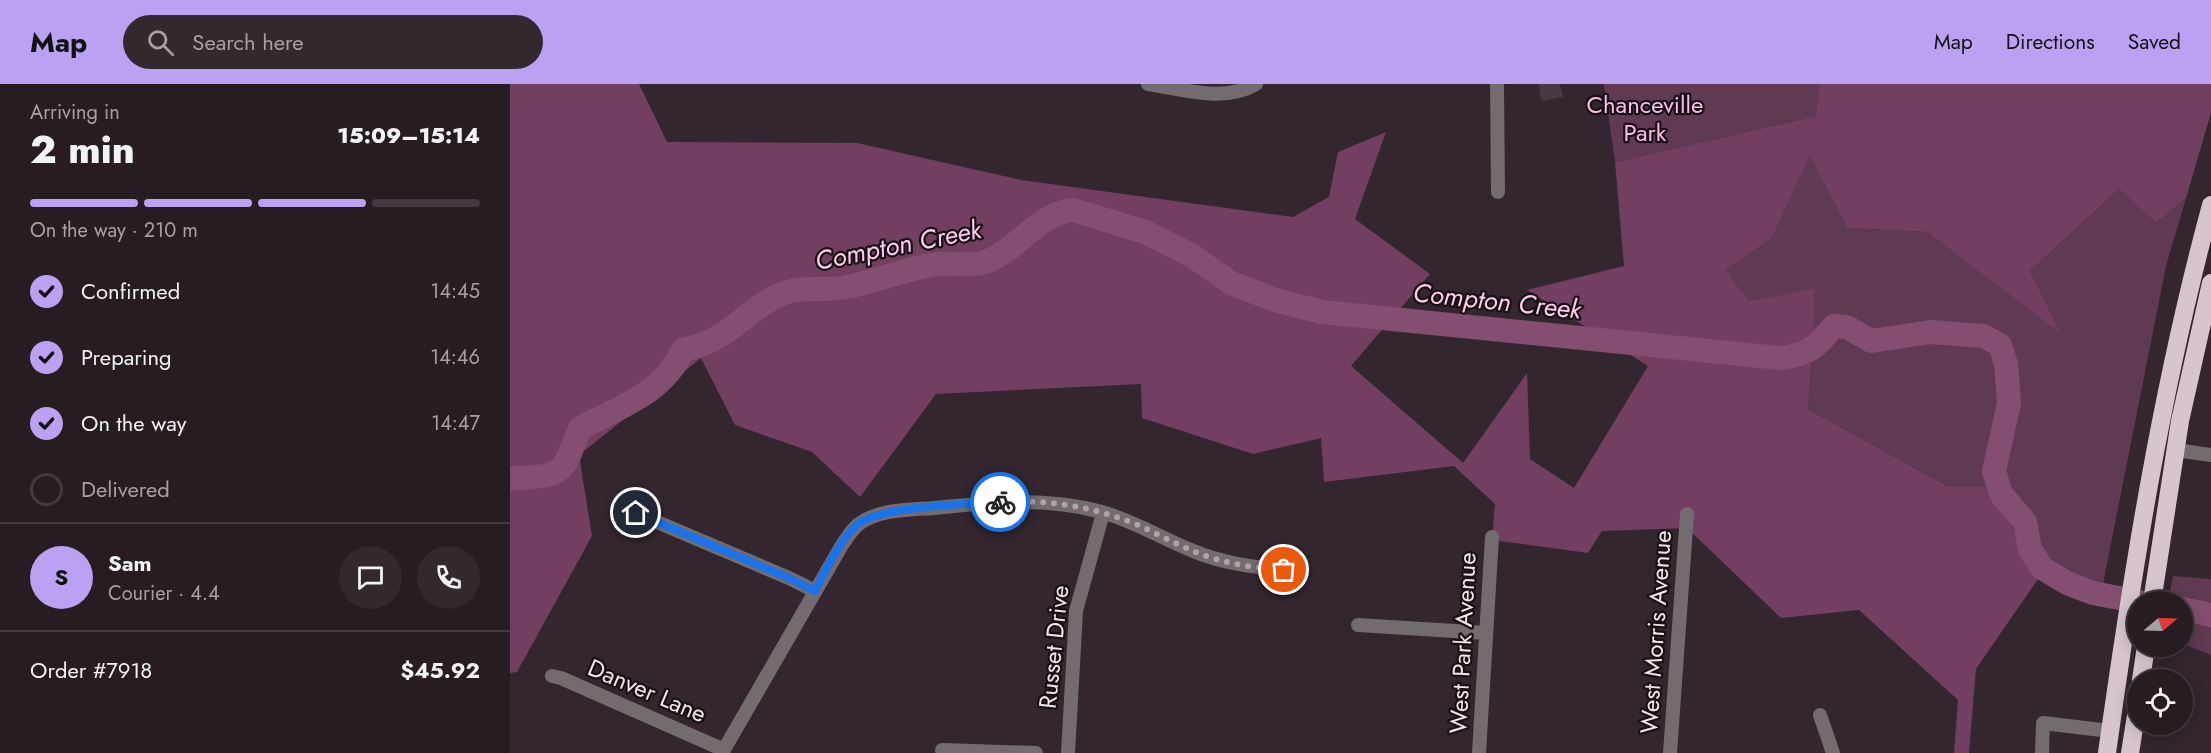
<!DOCTYPE html>
<meta charset="utf-8">
<style>
:root{--surface:#261c22;--page:#32292f;--text:#f1f3f6;--muted:#a4a1a5;--line:#423a40;--accent:#bca0f2}
body{margin:0;font-family:Jost,sans-serif;background:var(--page);color:var(--text);height:100vh;display:flex;flex-direction:column;font-size:22px;white-space:nowrap}
*{box-sizing:border-box;margin:0}
p{font-size:20px;color:var(--muted)}
.icon{flex:none;width:33px;height:33px;fill:none;stroke:currentColor;stroke-width:2;stroke-linecap:round;stroke-linejoin:round}
.map{position:relative;flex:1;overflow:hidden}
.details{display:flex;flex-direction:column;background:var(--surface);width:510px}
.details>*{flex:none}
.needle{width:39px;rotate:71deg}
.controls{position:absolute;left:1617px;top:507px;display:grid;gap:12px}
.controls a{display:grid;place-items:center;width:66px;height:66px;border-radius:50%;background:var(--surface);box-shadow:0 3px 15px #0003,0 0 0 2px var(--line);font-size:30px}
.pin{position:absolute;display:grid;place-items:center;width:51px;height:51px;color:#fff;margin:-26px;border:3px solid #fff;border-radius:50%;box-shadow:0 2px 6px #0007}
.courier{position:absolute;display:grid;place-items:center;width:60px;height:60px;margin:-30px;border:4px solid #1a73e8;border-radius:50%;background:#fff;color:#222;box-shadow:0 2px 8px #0007}
.head em{font-style:normal;font-weight:800}
.head div{display:flex;flex-direction:column-reverse}
.head{display:flex;align-items:center;justify-content:space-between;height:102px;padding:0 30px}
h1{font-size:39px;font-weight:800;line-height:45px}
.bar{display:grid;grid-template-columns:repeat(4,1fr);gap:9px 6px;align-content:center;height:72px;padding:0 30px}
.bar i{height:8px;border-radius:4px;background:var(--line)}
.bar .active{background:var(--accent)}
.bar p{grid-column:span 4}
.line{display:flex;align-items:center;gap:15px;padding:0 30px;border-top:2px solid var(--line)}
.line div{flex:1}
.round{display:grid;place-items:center;flex:none;width:63px;height:63px;border-radius:32px;background:var(--page)}
ol{padding:0 30px;list-style:none}
li{display:flex;align-items:center;gap:18px;height:66px}
li p{margin-inline-start:auto}
li .icon{padding:6px;border-radius:50%;background:var(--accent);color:#111;stroke-width:4}
li:last-child{color:var(--muted)}
li i{width:33px;height:33px;border:3px solid var(--line);border-radius:50%}
header{display:flex;align-items:center;gap:36px;box-sizing:border-box;height:84px;padding:0 30px;background:var(--accent);color:#111}
header strong{font-size:28px}
nav{display:flex;gap:33px;margin-inline-start:auto;font-size:21px}
.search{width:420px;height:54px;background:var(--page);display:flex;align-items:center;gap:15px;box-sizing:border-box;padding:0 21px;border-radius:33px;color:var(--muted);font-size:22px}
main{display:flex;flex:1;min-height:0}
.map>svg:first-child{display:block}
.green{fill:#603a53}
.forest{fill:#723f60}
.lines{fill:none;stroke-linecap:round;stroke-linejoin:round}
.river{stroke:#834e70;stroke-width:24}
.building{fill:#483a43}
.minor{stroke:#726b6f;stroke-width:14}
.highway{stroke:#d6c4cf;stroke-width:18}
.done{stroke:#ada3a9;stroke-width:6;stroke-dasharray:0 10.8}
.route{stroke:#1a73e8;stroke-width:8}
.labels{text-anchor:middle;stroke-width:4.5;stroke-linejoin:round;paint-order:stroke}
.park-label{font-size:24px;fill:#febce5;stroke:#171115}
.street-label{font-size:24px;fill:#efe6eb;stroke:#171115}
.water-label{font-size:26px;font-style:italic;fill:#feccea;stroke:#171115}
</style>
<header>
<strong>Map</strong>
<div class="search"><svg class="icon" aria-label="search" viewBox="0 0 24 24"><circle cx="10" cy="10" r="6"/><path d="M15 15l6 6"/></svg>Search here</div>
<nav><a>Map</a><a>Directions</a><a>Saved</a></nav>
</header>
<main>
<section class="details">
<div class="head"><div><h1>2 min</h1><p>Arriving in</p></div><em>15:09–15:14</em></div>
<div class="bar"><i class="active"></i><i class="active"></i><i class="active"></i><i></i><p>On the way · 210 m</p></div>
<ol>
<li><svg class="icon" aria-label="check" viewBox="0 0 24 24"><path d="M5 12l5 5 9-10"/></svg>Confirmed<p>14:45</p></li>
<li><svg class="icon" aria-label="check" viewBox="0 0 24 24"><path d="M5 12l5 5 9-10"/></svg>Preparing<p>14:46</p></li>
<li><svg class="icon" aria-label="check" viewBox="0 0 24 24"><path d="M5 12l5 5 9-10"/></svg>On the way<p>14:47</p></li>
<li><i></i>Delivered</li>
</ol>
<div class="line" style="height:108px"><b class="round" style="background:var(--accent);color:#111">S</b><div><b>Sam</b><p>Courier · 4.4</p></div><a class="round"><svg class="icon" aria-label="chat" viewBox="0 0 24 24"><path d="M4 5h16v11H9l-5 4z"/></svg></a><a class="round"><svg class="icon" aria-label="phone" viewBox="0 0 24 24"><path d="M5 4h4l2 5-3 2q2 4 5 5l2-3 5 2v4C11 20 4 13 5 4z"/></svg></a></div>
<div class="line" style="height:78px"><div>Order #7918</div><b>$45.92</b></div>
</section>
<div class="map">
<svg width="1701" height="669" viewBox="0 0 1701 669">
<rect width="100%" height="100%" fill="#33262e"/>
<path class="green" d="M1094,0H1310L1311,1L1306,32L1105,78Z
M1300,70L1337,144L1417,148L1550,249L1520,187L1609,105L1646,139L1676,114L1656,182L1594,495L1590,523L1528,495L1483,403H1439L1298,325L1304,241L1239,217L1216,186L1262,154Z
M1663,492L1701,495V519L1659,512Z
M1673,539L1701,542V571L1673,560Z"/>
<path class="forest" d="M0,0H129L157,58L347,59L511,96L783,133L819,113L828,68L876,48L845,135L920,190L841,282L953,379L1017,289L1020,375L1064,404L1138,282L1017,206L1114,182L1105,78L1306,32L1310,0H1701V29L1676,114L1646,139L1609,105L1520,187L1551,250L1417,148L1337,144L1300,71L1262,154L1216,186L1239,217L1304,205V241L1298,325L1439,403H1483L1528,495L1466,585L1459,669H1444L1448,616L1349,526L1271,534L1177,444L1092,447L1078,469L982,456L985,420L944,382L814,398L811,354L743,370L632,334L631,300L426,310L350,413L302,368L225,341L191,274L69,371L82,452L7,588L0,589Z"/>
<g class="lines">
<path class="river" d="M0,395C8,393 16,394 24,393C61,391 57,371 70,344C108,324 154,309 173,266C185,263 197,260 208,253C230,240 247,220 272,210C290,202 311,207 331,204C364,199 395,184 428,180C445,178 461,184 478,177C508,165 529,129 563,126L635,148L681,171L721,199L765,216L812,228L1270,274C1300,270 1305,264 1324,242L1337,243L1361,257L1421,248L1473,252L1490,261L1496,280L1499,319L1484,387L1491,410L1515,438L1520,465L1532,484L1557,499L1583,509L1629,518
M1672,525L1701,531"/>
</g>
<path class="building" d="M1029,0H1050L1053,13L1031,17Z"/>
<g class="lines">
<path class="minor" d="M638,0C673,5 714,19 746,0
M987,0L988,108
M1666,366L1701,371
M126,429L279,494L305,507
M848,541L976,549
M42,592L51,594L214,666
M1310,631L1323,669
M432,666L526,669
M212,669L332,461C337,454 342,445 349,440C369,425 400,426 424,424C481,418 536,413 592,428C624,437 651,454 681,466C711,479 742,483 774,486
M558,669L566,527L593,429
M969,669L982,453
M1160,669L1177,430
M1532,669L1533,639L1600,647"/>
<path class="highway" d="M1642,518L1670,337L1701,199
M1631,596L1636,562
M1597,669C1623,484 1652,302 1701,121
M1620,669L1628,619"/>
</g>
<g class="lines">
<path class="done" d="M490,418C538,415 586,423 630,442C655,453 679,468 706,475C728,482 751,484 774,486"/>
<path class="route" d="M126,429L279,494L305,507C315,487 331,454 348,440C371,422 458,420 490,418"/>
</g>
<g class="labels">
<g class="park-label">
<text x="1135" y="29">Chanceville<tspan x="1135" dy="28">Park</tspan></text>
</g>
<g class="street-label">
<text transform="translate(1146 548) rotate(-86)" y="8">West Morris Avenue</text>
<text transform="translate(953 559) rotate(-87)" y="8">West Park Avenue</text>
<text transform="translate(544 563) rotate(-84)" y="8">Russet Drive</text>
<text transform="translate(137 607) rotate(23)" y="8">Danver Lane</text>
</g>
<g class="water-label">
<text transform="translate(388 161) rotate(-11)" y="9">Compton Creek</text>
<text transform="translate(987 217) rotate(6)" y="9">Compton Creek</text>
</g>
</g>
</svg>
<div class="controls">
<a><svg class="needle" viewBox="-14 -14 28 28"><path d="M0-13l5 13h-10z" fill="#e53935"/><path d="M0 13l5-13h-10z" fill="#a4a1a5"/></svg></a>
<a><svg class="icon" aria-label="locate" viewBox="0 0 24 24"><circle cx="12" cy="12" r="6"/><path d="M12 2v4M12 18v4M2 12h4M18 12h4"/></svg></a>
</div>
<div class="pin" style="left:774px;top:486px;background:#ea580c"><svg class="icon" aria-label="bag" viewBox="0 0 24 24"><path d="M5 8h14l-1 12H6zM9 8a3 3 0 0 1 6 0"/></svg></div>
<div class="pin" style="left:126px;top:429px;background:#1f2937"><svg class="icon" aria-label="home" viewBox="0 0 24 24"><path d="M3 11l9-7 9 7M6 9v11h12V9"/></svg></div>
<div class="courier" style="left:490px;top:418px"><svg class="icon" aria-label="bike" viewBox="0 0 24 24"><circle cx="6" cy="16" r="4"/><circle cx="18" cy="16" r="4"/><path d="M6 16l4-8h5l3 8M10 8l3 8H6M13 5h3"/></svg></div>
</div>
</main>
